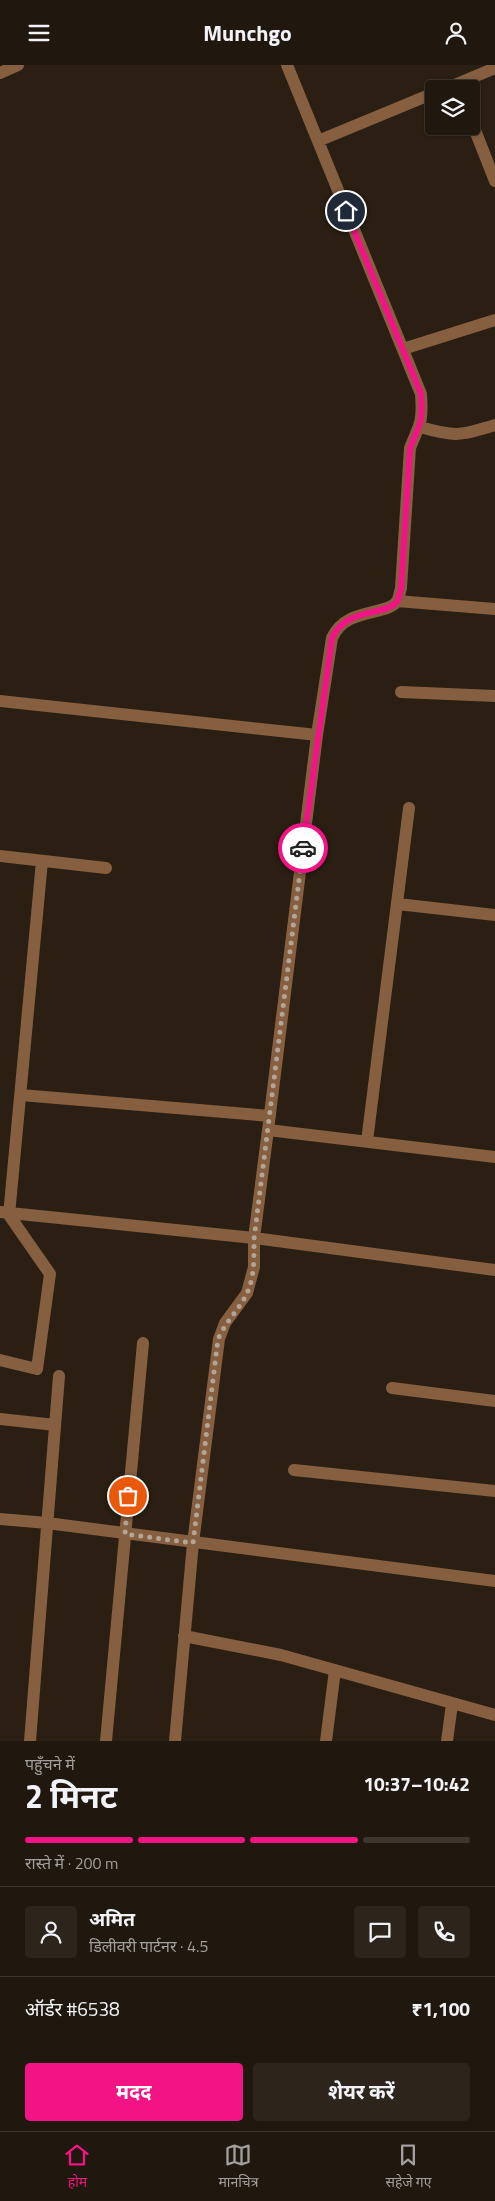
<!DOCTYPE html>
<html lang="hi">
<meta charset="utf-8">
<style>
:root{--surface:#20170e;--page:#2d241c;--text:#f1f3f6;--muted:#a29f9e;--line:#3d362e;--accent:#f21485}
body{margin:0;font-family:"Titillium Web","Noto Sans Devanagari",sans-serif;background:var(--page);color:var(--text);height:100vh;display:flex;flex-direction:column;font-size:19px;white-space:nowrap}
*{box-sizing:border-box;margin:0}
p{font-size:16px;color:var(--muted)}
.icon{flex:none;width:28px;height:28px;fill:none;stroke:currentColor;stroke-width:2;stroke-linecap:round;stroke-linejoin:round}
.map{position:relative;height:1676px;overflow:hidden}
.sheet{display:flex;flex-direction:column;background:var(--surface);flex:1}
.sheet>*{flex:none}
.controls{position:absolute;left:425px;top:15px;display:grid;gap:10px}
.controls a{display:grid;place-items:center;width:55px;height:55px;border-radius:5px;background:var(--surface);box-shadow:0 1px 4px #0004,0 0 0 1px var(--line);font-size:25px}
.pin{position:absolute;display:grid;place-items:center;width:42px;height:42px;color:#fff;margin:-21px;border:2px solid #fff;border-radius:50%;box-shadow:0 1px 5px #0007}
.courier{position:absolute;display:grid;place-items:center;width:50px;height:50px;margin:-25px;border:4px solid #f21485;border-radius:50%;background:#fff;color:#222;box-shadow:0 1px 6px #0007}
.head em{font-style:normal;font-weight:700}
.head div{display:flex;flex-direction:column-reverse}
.head{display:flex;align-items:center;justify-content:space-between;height:85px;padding:0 25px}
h1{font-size:32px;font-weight:700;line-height:38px}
.bar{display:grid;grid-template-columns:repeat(4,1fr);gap:8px 5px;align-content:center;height:60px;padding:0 25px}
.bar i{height:6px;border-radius:4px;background:var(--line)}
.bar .selected{background:var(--accent)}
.bar p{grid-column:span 4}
.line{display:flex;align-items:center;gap:12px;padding:0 25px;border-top:1px solid var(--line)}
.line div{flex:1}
.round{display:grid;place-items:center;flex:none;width:52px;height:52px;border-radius:5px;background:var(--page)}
.cta{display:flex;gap:10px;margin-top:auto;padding:10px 25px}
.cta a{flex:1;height:58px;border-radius:5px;background:var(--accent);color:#fff;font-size:20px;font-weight:700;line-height:58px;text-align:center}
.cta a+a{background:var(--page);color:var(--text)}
header{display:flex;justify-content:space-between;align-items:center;height:65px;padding:0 25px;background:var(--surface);font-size:22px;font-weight:700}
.tab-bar{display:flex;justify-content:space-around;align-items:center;height:70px;border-top:1px solid var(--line);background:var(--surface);font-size:14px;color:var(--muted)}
.tab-bar a{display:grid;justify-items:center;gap:2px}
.tab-bar .selected{color:var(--accent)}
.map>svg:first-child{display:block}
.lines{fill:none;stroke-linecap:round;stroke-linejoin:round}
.minor{stroke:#865e40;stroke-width:12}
.done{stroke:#b3a596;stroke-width:5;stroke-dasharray:0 9}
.route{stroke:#f21485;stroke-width:6}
</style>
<header><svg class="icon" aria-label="menu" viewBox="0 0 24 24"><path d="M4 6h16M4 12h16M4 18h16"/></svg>Munchgo<svg class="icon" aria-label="person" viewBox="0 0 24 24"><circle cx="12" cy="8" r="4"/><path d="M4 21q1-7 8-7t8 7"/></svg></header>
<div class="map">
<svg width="495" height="1676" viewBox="0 0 495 1676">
<rect width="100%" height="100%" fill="#2a1f12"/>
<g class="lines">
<path class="minor" d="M0,8L18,0
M445,24L495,3
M471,55L495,116
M318,76L434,28
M403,284L495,255
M420,362C455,372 461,371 495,360
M397,536L495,544
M401,627L495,631
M0,636L317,670
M0,791L106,803
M398,839L495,850
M21,1030L270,1051
M268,1065L495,1092
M367,1076L409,743
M0,1147L254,1173L495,1205
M0,1295L37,1304L50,1209L9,1150L42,796
M392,1323L495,1336
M0,1354L55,1360
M294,1405L495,1426
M0,1454L47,1458L495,1516
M184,1571L281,1590L495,1650
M30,1676L59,1311
M106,1676L143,1278
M175,1676L193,1478L219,1274L225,1258L247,1228L254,1202V1173L268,1065L317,670L332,573C346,541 388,552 398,535C399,531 400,527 401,523L410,383C420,358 423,358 421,329L287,0
M326,1676L335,1605
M447,1676L452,1639"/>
</g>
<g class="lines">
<path class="done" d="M128,1431L125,1469L193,1478L218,1274C226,1256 240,1244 247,1228C255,1211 254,1191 254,1174L303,783"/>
<path class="route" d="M303,783L332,573C346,541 388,552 398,535C399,532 400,527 401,523L410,383C420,358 423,358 421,329L346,146"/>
</g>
</svg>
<div class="controls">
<a><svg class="icon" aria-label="layers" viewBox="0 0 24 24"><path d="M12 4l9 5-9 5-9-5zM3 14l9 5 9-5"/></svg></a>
</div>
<div class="pin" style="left:128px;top:1431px;background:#ea580c"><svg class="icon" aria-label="bag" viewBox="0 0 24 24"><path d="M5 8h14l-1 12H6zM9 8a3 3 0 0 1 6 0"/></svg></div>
<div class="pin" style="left:346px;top:146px;background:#1f2937"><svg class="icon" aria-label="home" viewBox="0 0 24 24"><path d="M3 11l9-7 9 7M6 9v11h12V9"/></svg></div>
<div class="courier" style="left:303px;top:783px"><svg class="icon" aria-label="car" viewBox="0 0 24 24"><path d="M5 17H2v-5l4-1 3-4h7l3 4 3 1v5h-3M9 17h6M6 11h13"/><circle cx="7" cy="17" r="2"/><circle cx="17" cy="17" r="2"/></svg></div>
</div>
<section class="sheet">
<div class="head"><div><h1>2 मिनट</h1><p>पहुँचने में</p></div><em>10:37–10:42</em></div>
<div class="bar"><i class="selected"></i><i class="selected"></i><i class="selected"></i><i></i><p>रास्ते में · 200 m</p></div>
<div class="line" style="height:90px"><a class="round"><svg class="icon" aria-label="person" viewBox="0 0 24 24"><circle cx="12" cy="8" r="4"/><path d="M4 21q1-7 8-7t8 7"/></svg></a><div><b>अमित</b><p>डिलीवरी पार्टनर · 4.5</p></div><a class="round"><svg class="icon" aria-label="chat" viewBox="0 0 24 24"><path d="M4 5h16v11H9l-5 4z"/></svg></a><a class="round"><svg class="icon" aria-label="phone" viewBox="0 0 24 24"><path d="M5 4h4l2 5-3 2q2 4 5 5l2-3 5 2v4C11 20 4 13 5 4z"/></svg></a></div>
<div class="line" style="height:65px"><div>ऑर्डर #6538</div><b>₹1,100</b></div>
<div class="cta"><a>मदद</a><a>शेयर करें</a></div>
</section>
<nav class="tab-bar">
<a class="selected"><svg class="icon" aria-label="home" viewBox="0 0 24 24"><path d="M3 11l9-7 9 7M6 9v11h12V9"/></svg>होम</a>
<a><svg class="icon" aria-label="map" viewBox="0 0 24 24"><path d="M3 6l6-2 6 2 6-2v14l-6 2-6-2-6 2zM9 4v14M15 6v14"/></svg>मानचित्र</a>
<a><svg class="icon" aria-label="saved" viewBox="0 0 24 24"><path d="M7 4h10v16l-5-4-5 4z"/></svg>सहेजे गए</a>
</nav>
